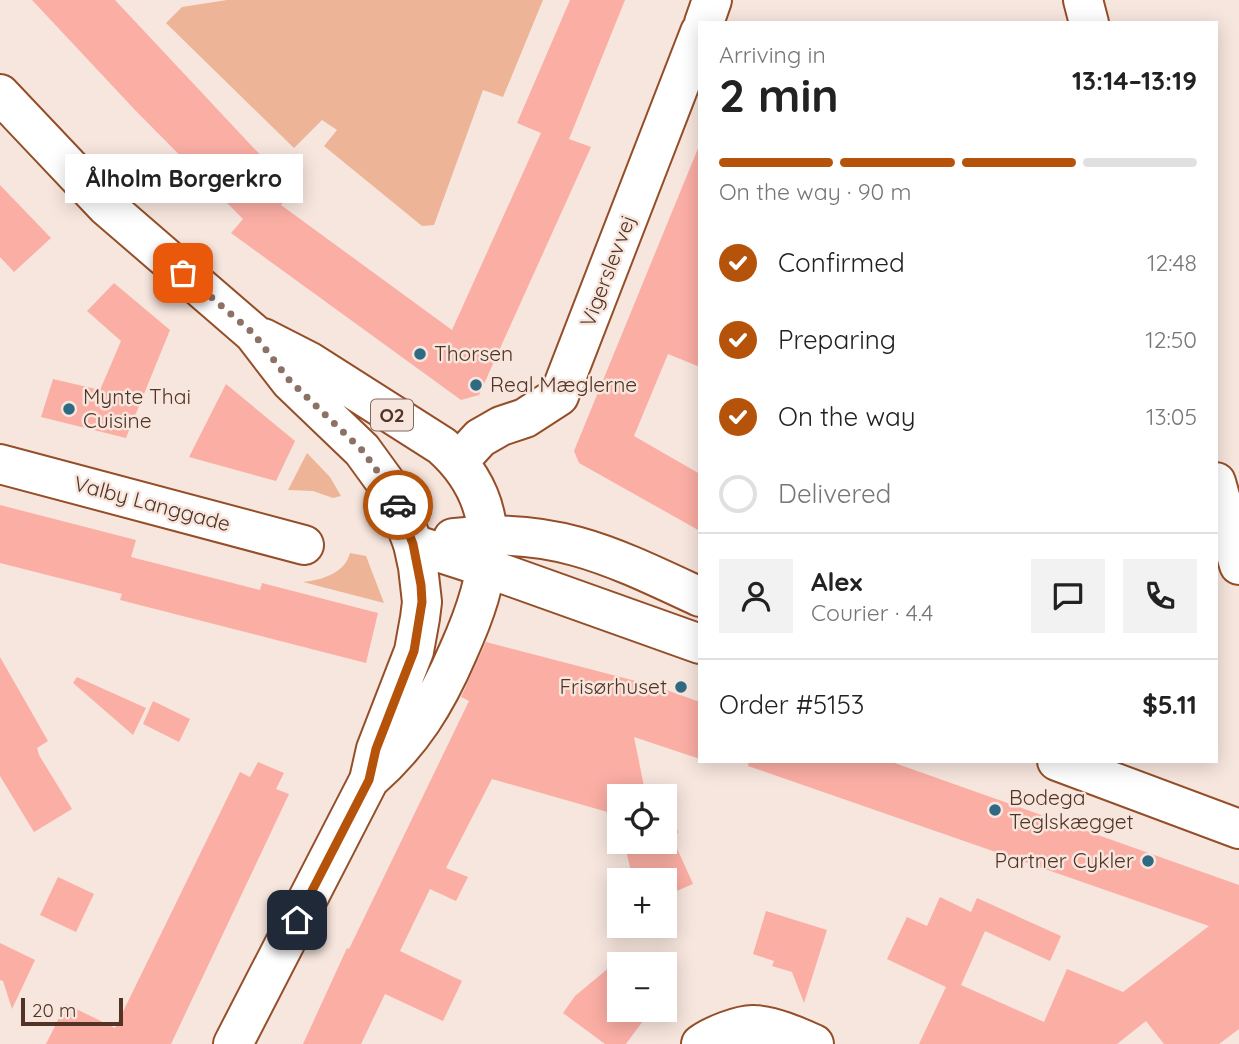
<!DOCTYPE html>
<meta charset="utf-8">
<style>
:root{--surface:#fff;--page:#f2f2f2;--text:#222;--muted:#767676;--line:#e0e0e0;--accent:#b45309}
body{margin:0;font-family:Quicksand,sans-serif;background:var(--page);color:var(--text);height:100vh;display:flex;flex-direction:column;font-size:26px;white-space:nowrap}
*{box-sizing:border-box;margin:0}
p{font-size:23px;color:var(--muted)}
.icon{flex:none;width:38px;height:38px;fill:none;stroke:currentColor;stroke-width:2;stroke-linecap:round;stroke-linejoin:round}
.map{position:relative;flex:1;overflow:hidden}
.side{position:absolute;left:698px;top:21px;width:520px;height:742px;display:flex;flex-direction:column;background:var(--surface);border-radius:0px;box-shadow:0 4px 18px #0003}
.side>*{flex:none}
.buttons{position:absolute;left:607px;top:784px;display:grid;gap:14px}
.buttons a{display:grid;place-items:center;width:70px;height:70px;border-radius:0px;background:var(--surface);box-shadow:0 4px 18px #0003;font-size:35px}
.scale{position:absolute;left:21px;bottom:18px;width:102px;box-sizing:border-box;padding-left:7px;border:4px solid #533323;border-top:0;font-size:19px;line-height:24px;white-space:nowrap;color:#533323;-webkit-text-stroke:5px #f7e6de;paint-order:stroke}
.pin{position:absolute;display:grid;place-items:center;width:60px;height:60px;color:#fff;margin:-30px;border-radius:14px;box-shadow:0 4px 10px #0006}
.courier{position:absolute;display:grid;place-items:center;width:70px;height:70px;margin:-35px;border:5px solid #b45309;border-radius:50%;background:#fff;color:#222;box-shadow:0 2px 9px #0007}
.bubble{position:absolute;height:49px;border-radius:0px;background:var(--surface);box-shadow:0 4px 18px #0003;font-size:23px;font-weight:700;line-height:49px;text-align:center}
.head em{font-style:normal;font-weight:700}
.head div{display:flex;flex-direction:column-reverse}
.head{display:flex;align-items:center;justify-content:space-between;height:119px;padding:0 21px}
h1{font-size:46px;font-weight:700;line-height:52px}
.bar{display:grid;grid-template-columns:repeat(4,1fr);gap:10px 7px;align-content:center;height:84px;padding:0 21px}
.bar i{height:9px;border-radius:5px;background:var(--line)}
.bar .selected{background:var(--accent)}
.bar p{grid-column:span 4}
.line{display:flex;align-items:center;gap:18px;padding:0 21px;border-top:2px solid var(--line)}
.line div{flex:1}
.round{display:grid;place-items:center;flex:none;width:74px;height:74px;border-radius:0px;background:var(--page)}
ol{padding:0 21px;list-style:none}
li{display:flex;align-items:center;gap:21px;height:77px}
li p{margin-inline-start:auto}
li .icon{padding:7px;border-radius:50%;background:var(--accent);color:#fff;stroke-width:4}
li:last-child{color:var(--muted)}
li i{width:38px;height:38px;border:4px solid var(--line);border-radius:50%}
.map>svg:first-child{display:block}
.green{fill:#eeb497}
.building{fill:#fbaea4}
.lines{fill:none;stroke-linecap:round;stroke-linejoin:round}
.minor-casing{stroke:#944f28;stroke-width:42}
.major-casing{stroke:#944f28;stroke-width:42}
.minor{stroke:#fff;stroke-width:38}
.major{stroke:#fff;stroke-width:38}
.done{stroke:#8c7264;stroke-width:7;stroke-dasharray:0 12.6}
.route{stroke:#b45309;stroke-width:9}
.poi-dot{fill:#2f6a83;stroke:#f7e6de;stroke-width:2.5}
.labels{text-anchor:middle;stroke-width:5;stroke-linejoin:round;paint-order:stroke}
.shield{fill:#f7e6de;stroke:#84695b;stroke-width:2}
.shield-label{font-size:19px;font-weight:bold;fill:#533323}
.street-label{font-size:21px;fill:#533323;stroke:#f7e6de}
.poi-label{font-size:21px;fill:#533323;stroke:#f7e6de;text-anchor:start}
</style>
<div class="map">
<svg width="1239" height="1044" viewBox="0 0 1239 1044">
<rect width="100%" height="100%" fill="#f7e6de"/>
<path class="green" d="M227,0H543L503,97L483,90L434,225L422,226L324,146L337,130L322,120L294,148L166,23L182,7Z
M307,453L330,477L341,496L333,498L313,491L288,490Z
M350,553L366,556L384,603L303,582C322,580 345,573 350,553Z"/>
<path class="building" d="M32,0H115L293,190L281,205L452,330L541,133L517,123L570,0H625L569,139L591,147L479,395L461,400L231,233L243,219L135,110Z
M699,146L700,367L668,354L634,436L700,474V531L579,463L574,451Z
M0,185L51,238L14,272L0,257Z
M114,283L170,330L126,438L41,417L53,379L100,390L121,341L87,311Z
M226,384L295,441L276,481L189,457Z
M0,505L136,540L131,557L260,590L262,583L378,613L366,663L120,600L122,594L0,563Z
M486,642L655,686L700,702V759L634,737L646,796H620V821L618,815L492,779L446,868L468,877L456,901L430,889L400,951L462,981L443,1021L385,994L361,1044H303L347,948L349,949L469,701L461,697Z
M0,657L48,741L37,748L39,755L72,809L34,832L0,776Z
M77,677L146,708L133,735L73,683Z
M153,701L190,719L179,742L143,724Z
M749,761H889L1239,885V1029L1219,1044H1164L1146,1021L1117,1044H919L946,987L887,959L907,917L927,926L940,897L971,912L977,898L1061,936L1050,961L985,931L961,985L1044,1022L1067,969L1123,992L1209,926L748,766Z
M258,762L284,773L276,789L289,794L171,1044H46L66,1004L115,1028L240,772L250,777Z
M672,805L678,833L671,835L693,884L672,893L674,899L665,903V880H633L624,842H665V807Z
M58,877L94,894L76,932L40,915Z
M766,911L827,930L804,1003L792,972L772,966L774,961L753,954Z
M0,943L35,960L12,1009L3,981L0,980Z
M623,956L629,964H620V1010H651L626,1044H605L563,1013L575,996Z"/>
<g class="lines">
<defs>
<path id="minor" d="M1083,0L1089,23
M704,23L712,0
M459,461L480,438L501,426L525,418L559,396L700,32
M0,464L304,545
M1216,482L1239,565
M453,538C553,526 612,556 700,597
M413,544L487,568L700,644
M1057,761L1239,829
M701,1044C712,1036 741,1024 754,1025C774,1026 796,1036 814,1044"/>
<path id="major" d="M0,94L106,206L253,333L290,381L362,450L386,483L398,504L413,544L418,567L422,602L420,618L414,651L376,749L369,780L233,1044
M263,338L310,362L442,446C510,507 491,579 458,652C436,703 412,742 370,779"/>
</defs>
<use href="#minor" class="minor-casing"/>
<use href="#major" class="major-casing"/>
<use href="#minor" class="minor"/>
<use href="#major" class="major"/>
</g>
<g class="lines">
<path class="done" d="M183,273L253,333L290,381L362,450L386,483L398,505"/>
<path class="route" d="M297,920L369,780L376,749L414,651L422,602L421,585L413,544L398,505"/>
</g>
<g class="poi-dot">
<circle cx="420" cy="354" r="7"/>
<circle cx="476" cy="385" r="7"/>
<circle cx="69" cy="409" r="7"/>
<circle cx="681" cy="687" r="7"/>
<circle cx="995" cy="810" r="7"/>
<circle cx="1148" cy="861" r="7"/>
</g>
<g class="labels">
<rect class="shield" x="371" y="399.5" width="42" height="31" rx="5"/>
<g class="shield-label">
<text x="392" y="422">O2</text>
</g>
<g class="street-label">
<text transform="translate(608 271) rotate(-69)" y="7">Vigerslevvej</text>
<text transform="translate(152 504) rotate(15)" y="7">Valby Langgade</text>
</g>
<g class="poi-label">
<text x="434" y="361">Thorsen</text>
<text x="490" y="392">Real Mæglerne</text>
<text x="83" y="404">Mynte Thai<tspan x="83" dy="24">Cuisine</tspan></text>
<text x="667" y="694" text-anchor="end">Frisørhuset</text>
<text x="1009" y="805">Bodega<tspan x="1009" dy="24">Teglskægget</tspan></text>
<text x="1134" y="868" text-anchor="end">Partner Cykler</text>
</g>
</g>
</svg>
<div class="buttons">
<a><svg class="icon" aria-label="locate" viewBox="0 0 24 24"><circle cx="12" cy="12" r="6"/><path d="M12 2v4M12 18v4M2 12h4M18 12h4"/></svg></a>
<a>+</a>
<a>−</a>
</div>
<div class="scale">20 m</div>
<div class="pin" style="left:183px;top:273px;background:#ea580c"><svg class="icon" aria-label="bag" viewBox="0 0 24 24"><path d="M5 8h14l-1 12H6zM9 8a3 3 0 0 1 6 0"/></svg></div>
<div class="pin" style="left:297px;top:920px;background:#1f2937"><svg class="icon" aria-label="home" viewBox="0 0 24 24"><path d="M3 11l9-7 9 7M6 9v11h12V9"/></svg></div>
<div class="courier" style="left:398px;top:505px"><svg class="icon" aria-label="car" viewBox="0 0 24 24"><path d="M5 17H2v-5l4-1 3-4h7l3 4 3 1v5h-3M9 17h6M6 11h13"/><circle cx="7" cy="17" r="2"/><circle cx="17" cy="17" r="2"/></svg></div>
<div class="bubble" style="left:65px;top:154px;width:238px">Ålholm Borgerkro</div>
<section class="side">
<div class="head"><div><h1>2 min</h1><p>Arriving in</p></div><em>13:14–13:19</em></div>
<div class="bar"><i class="selected"></i><i class="selected"></i><i class="selected"></i><i></i><p>On the way · 90 m</p></div>
<ol>
<li><svg class="icon" aria-label="check" viewBox="0 0 24 24"><path d="M5 12l5 5 9-10"/></svg>Confirmed<p>12:48</p></li>
<li><svg class="icon" aria-label="check" viewBox="0 0 24 24"><path d="M5 12l5 5 9-10"/></svg>Preparing<p>12:50</p></li>
<li><svg class="icon" aria-label="check" viewBox="0 0 24 24"><path d="M5 12l5 5 9-10"/></svg>On the way<p>13:05</p></li>
<li><i></i>Delivered</li>
</ol>
<div class="line" style="height:126px"><a class="round"><svg class="icon" aria-label="person" viewBox="0 0 24 24"><circle cx="12" cy="8" r="4"/><path d="M4 21q1-7 8-7t8 7"/></svg></a><div><b>Alex</b><p>Courier · 4.4</p></div><a class="round"><svg class="icon" aria-label="chat" viewBox="0 0 24 24"><path d="M4 5h16v11H9l-5 4z"/></svg></a><a class="round"><svg class="icon" aria-label="phone" viewBox="0 0 24 24"><path d="M5 4h4l2 5-3 2q2 4 5 5l2-3 5 2v4C11 20 4 13 5 4z"/></svg></a></div>
<div class="line" style="height:91px"><div>Order #5153</div><b>$5.11</b></div>
</section>
</div>
